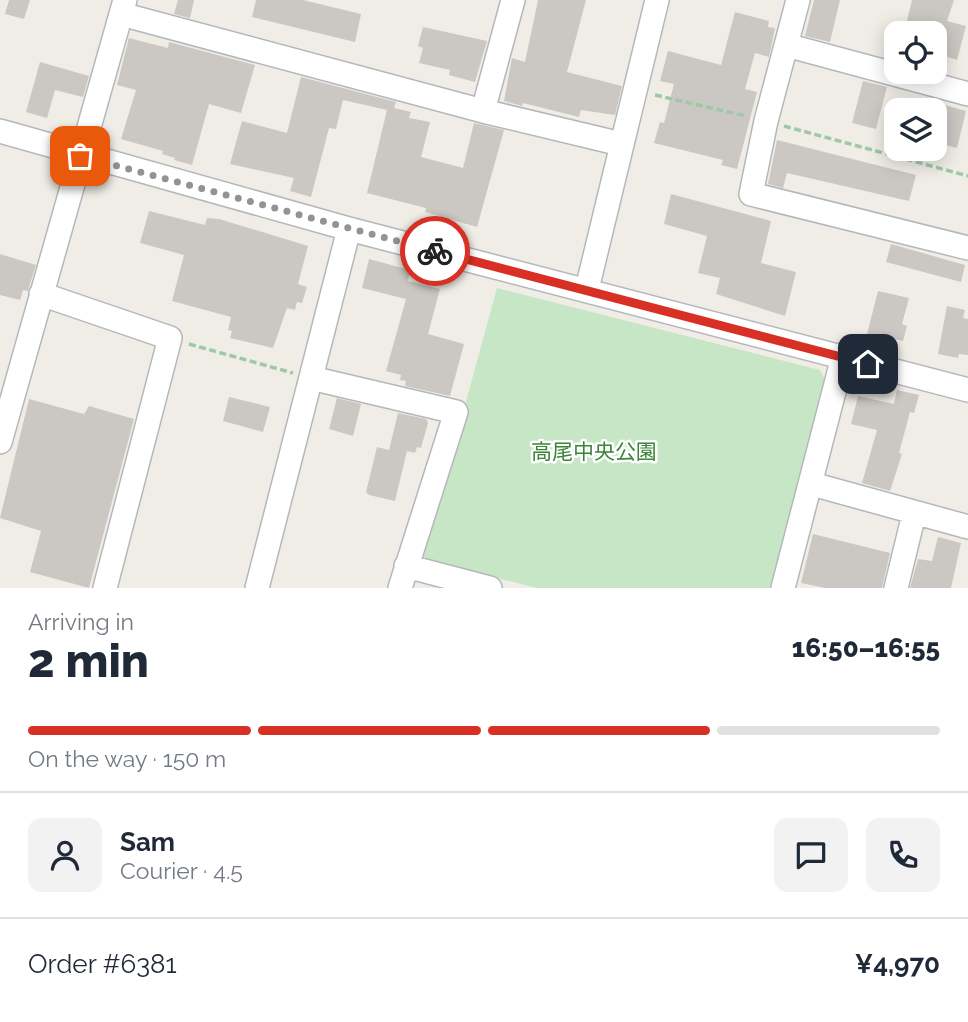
<!DOCTYPE html>
<meta charset="utf-8">
<style>
:root{--surface:#fff;--page:#f2f2f3;--text:#1f2937;--muted:#747a83;--line:#e0e1e3;--accent:#d93025}
body{margin:0;font-family:Raleway,"Noto Sans JP",sans-serif;background:var(--page);color:var(--text);height:100vh;display:flex;flex-direction:column;font-size:26px;white-space:nowrap}
*{box-sizing:border-box;margin:0}
p{font-size:23px;color:var(--muted)}
.icon{flex:none;width:38px;height:38px;fill:none;stroke:currentColor;stroke-width:2;stroke-linecap:round;stroke-linejoin:round}
.map{position:relative;height:588px;overflow:hidden}
.drawer{display:flex;flex-direction:column;background:var(--surface);flex:1}
.drawer>*{flex:none}
.controls{position:absolute;left:884px;top:21px;display:grid;gap:14px}
.controls a{display:grid;place-items:center;width:63px;height:63px;border-radius:14px;background:var(--surface);box-shadow:0 4px 18px #0003;font-size:35px}
.pin{position:absolute;display:grid;place-items:center;width:60px;height:60px;color:#fff;margin:-30px;border-radius:14px;box-shadow:0 4px 10px #0006}
.courier{position:absolute;display:grid;place-items:center;width:70px;height:70px;margin:-35px;border:5px solid #d93025;border-radius:50%;background:#fff;color:#222;box-shadow:0 2px 9px #0007}
.overview em{font-style:normal;font-weight:800}
.overview div{display:flex;flex-direction:column-reverse}
.overview{display:flex;align-items:center;justify-content:space-between;height:119px;padding:0 28px}
h1{font-size:46px;font-weight:800;line-height:52px}
.bar{display:grid;grid-template-columns:repeat(4,1fr);gap:10px 7px;align-content:center;height:84px;padding:0 28px}
.bar i{height:9px;border-radius:5px;background:var(--line)}
.bar .on{background:var(--accent)}
.bar p{grid-column:span 4}
.line{display:flex;align-items:center;gap:18px;padding:0 28px;border-top:2px solid var(--line)}
.line div{flex:1}
.round{display:grid;place-items:center;flex:none;width:74px;height:74px;border-radius:14px;background:var(--page)}
.map>svg:first-child{display:block}
.green{fill:#c7e6c5}
.building{fill:#cbc8c3}
.lines{fill:none;stroke-linecap:round;stroke-linejoin:round}
.minor-casing{stroke:#b4b7bb;stroke-width:26}
.path{stroke:#9ec8a6;stroke-width:3.5;stroke-dasharray:7 3.5;stroke-linecap:butt}
.minor{stroke:#fff;stroke-width:23}
.done{stroke:#919394;stroke-width:7;stroke-dasharray:0 12.6}
.route{stroke:#d93025;stroke-width:9}
.labels{text-anchor:middle;stroke-width:5;stroke-linejoin:round;paint-order:stroke}
.park-label{font-size:21px;fill:#3b8438;stroke:#fff}
</style>
<div class="map">
<svg width="968" height="588" viewBox="0 0 968 588">
<rect width="100%" height="100%" fill="#f0ede7"/>
<path class="green" d="M497,288L820,370L825,380L773,588H537L423,559Z"/>
<path class="building" d="M9,0H30L24,19L5,14Z
M178,0H194L190,18L174,14Z
M256,0H303L361,14L355,42L252,17Z
M538,0H586L567,72L622,86L615,115L581,110L579,117L523,103L522,106L504,101L512,58L525,62Z
M814,0H840L830,42L805,36Z
M912,0H954L947,21L966,26L957,60L934,53V33H904Z
M735,12L769,21L768,27L775,28L769,57L755,53L745,89L757,92L737,169L721,165L723,160L654,143L660,122L664,123L674,84L660,81L668,51L721,65Z
M423,27L487,41L475,82L449,75L450,70L419,63L423,48L418,46Z
M129,38L168,48L169,42L255,65L241,113L209,104L192,165L174,160L175,158L162,154L163,151L121,139L136,90L117,85Z
M40,62L89,76L83,97L55,90L47,118L26,112Z
M301,77L396,102L394,108L411,112L409,118L430,122L421,157L463,168L474,123L504,130L477,227L425,212L426,208L367,193L387,110L343,100L336,129L329,128L311,197L290,191L294,178L230,164L242,121L287,133Z
M863,81L887,87L876,129L852,123Z
M934,102L966,111L957,148L934,142Z
M777,140L916,175L909,201L787,173L783,188L768,184Z
M671,194L771,221L761,263L796,272L785,316L716,294L720,278L698,273L707,236L664,224Z
M149,211L205,225L207,218L219,219L308,246L298,284L307,287L302,303L297,302L295,310L287,308L273,348L230,338L232,331L228,330L231,317L172,301L184,255L140,243Z
M891,244L965,265L961,282L886,262Z
M0,254L36,265L29,287L28,291L23,290L20,300L0,295Z
M369,259L410,270L408,281L440,289L428,334L464,344L450,396L405,386L406,381L400,380L401,375L386,371L406,299L362,288Z
M878,291L909,298L902,324L907,326L903,341L886,337L884,343L866,338Z
M947,306L965,310L963,318L968,319V355L959,354L958,358L938,354Z
M897,390L919,395L914,413L910,412L899,453L902,454L890,491L862,483L877,430L851,424L858,396L894,404Z
M229,397L270,407L263,432L223,421Z
M337,398L361,404L353,436L329,429Z
M29,399L84,414L89,406L134,419L89,588L30,572L41,531L0,518Z
M398,413L426,419L428,423L421,448L417,447L415,453L407,451L395,501L369,495L366,492L377,447L389,450Z
M813,534L890,553L882,588H825L801,583Z
M938,537L961,543L951,588H910L918,559L932,561Z"/>
<g class="lines">
<defs>
<path id="minor" d="M798,0L766,121L751,194L968,248
M121,14L483,111L621,144
M786,45L968,94
M483,111L513,0
M0,131L349,229L968,390
M587,289L657,0
M41,294L170,338L105,588
M311,378L456,412L400,588
M0,442L125,0
M812,484L968,527
M406,566L490,588
M257,588L349,229
M783,588L843,357
M896,588L914,514"/>
</defs>
<use href="#minor" class="minor-casing"/>
<path class="path" d="M655,95L746,116
M784,126L968,176
M189,344L293,373"/>
<use href="#minor" class="minor"/>
</g>
<g class="lines">
<path class="done" d="M80,156L435,251"/>
<path class="route" d="M435,251L868,364"/>
</g>
<g class="labels">
<g class="park-label">
<text x="594" y="459">高尾中央公園</text>
</g>
</g>
</svg>
<div class="controls">
<a><svg class="icon" aria-label="locate" viewBox="0 0 24 24"><circle cx="12" cy="12" r="6"/><path d="M12 2v4M12 18v4M2 12h4M18 12h4"/></svg></a>
<a><svg class="icon" aria-label="layers" viewBox="0 0 24 24"><path d="M12 4l9 5-9 5-9-5zM3 14l9 5 9-5"/></svg></a>
</div>
<div class="pin" style="left:80px;top:156px;background:#ea580c"><svg class="icon" aria-label="bag" viewBox="0 0 24 24"><path d="M5 8h14l-1 12H6zM9 8a3 3 0 0 1 6 0"/></svg></div>
<div class="pin" style="left:868px;top:364px;background:#1f2937"><svg class="icon" aria-label="home" viewBox="0 0 24 24"><path d="M3 11l9-7 9 7M6 9v11h12V9"/></svg></div>
<div class="courier" style="left:435px;top:251px"><svg class="icon" aria-label="bike" viewBox="0 0 24 24"><circle cx="6" cy="16" r="4"/><circle cx="18" cy="16" r="4"/><path d="M6 16l4-8h5l3 8M10 8l3 8H6M13 5h3"/></svg></div>
</div>
<section class="drawer">
<div class="overview"><div><h1>2 min</h1><p>Arriving in</p></div><em>16:50–16:55</em></div>
<div class="bar"><i class="on"></i><i class="on"></i><i class="on"></i><i></i><p>On the way · 150 m</p></div>
<div class="line" style="height:126px"><a class="round"><svg class="icon" aria-label="person" viewBox="0 0 24 24"><circle cx="12" cy="8" r="4"/><path d="M4 21q1-7 8-7t8 7"/></svg></a><div><b>Sam</b><p>Courier · 4.5</p></div><a class="round"><svg class="icon" aria-label="chat" viewBox="0 0 24 24"><path d="M4 5h16v11H9l-5 4z"/></svg></a><a class="round"><svg class="icon" aria-label="phone" viewBox="0 0 24 24"><path d="M5 4h4l2 5-3 2q2 4 5 5l2-3 5 2v4C11 20 4 13 5 4z"/></svg></a></div>
<div class="line" style="height:91px"><div>Order #6381</div><b>¥4,970</b></div>
</section>
